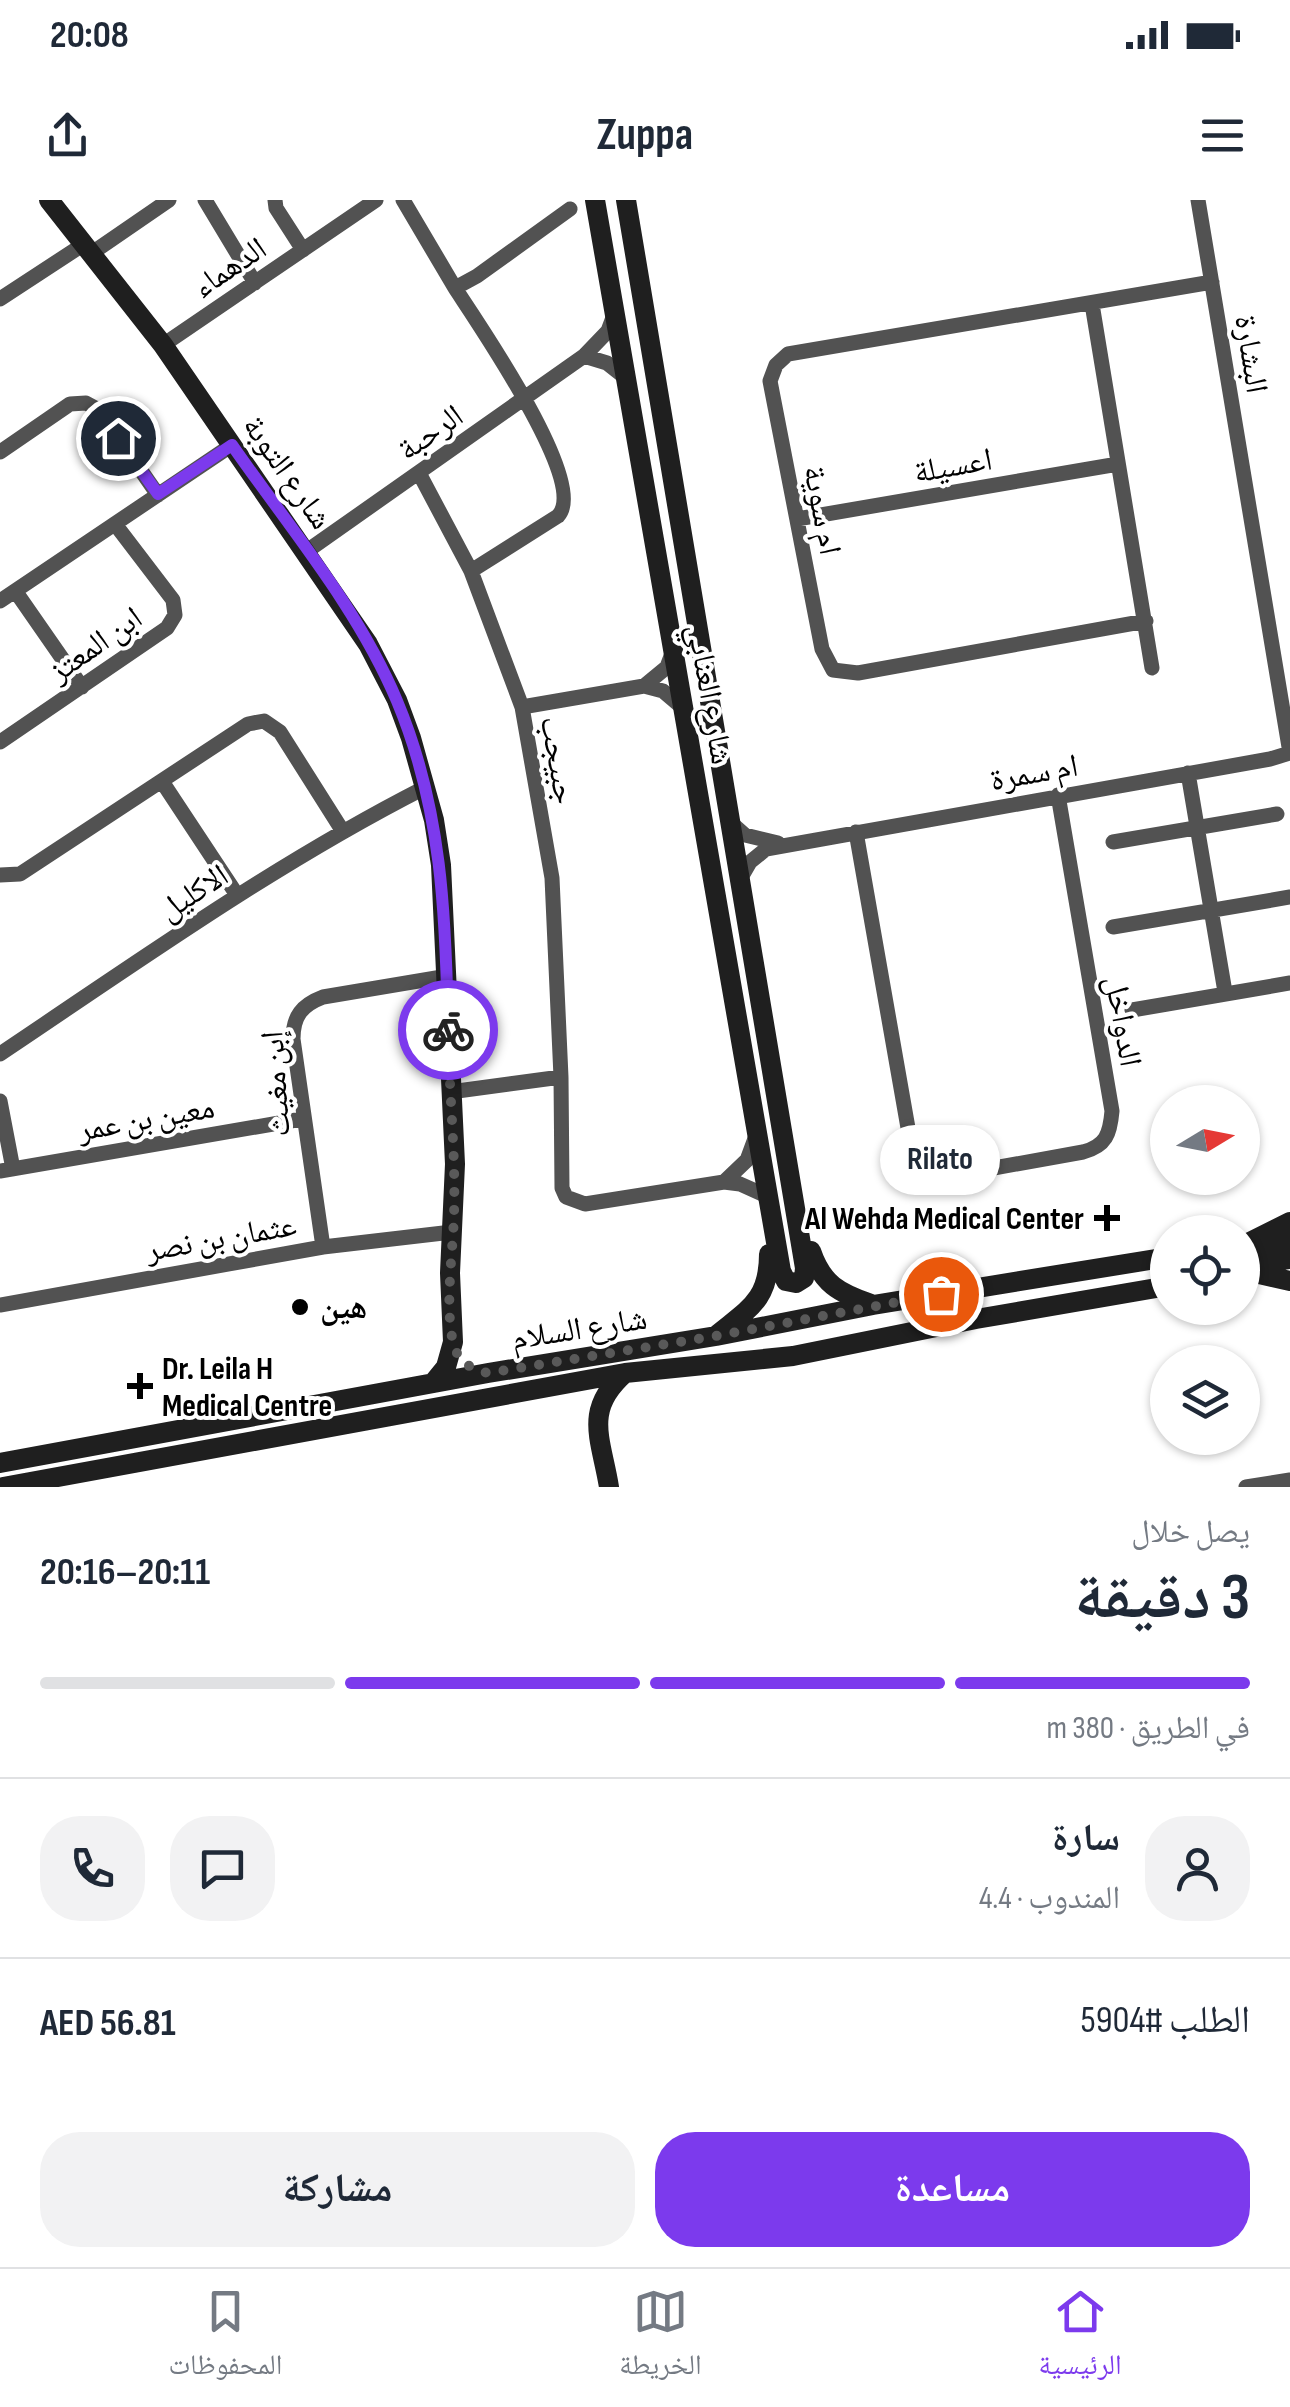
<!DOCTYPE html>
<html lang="ar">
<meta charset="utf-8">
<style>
:root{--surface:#fff;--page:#f2f2f3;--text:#1f2937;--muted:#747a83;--line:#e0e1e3;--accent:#7c3aed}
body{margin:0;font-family:"Sofia Sans Condensed","Noto Naskh Arabic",sans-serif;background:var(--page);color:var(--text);direction:rtl;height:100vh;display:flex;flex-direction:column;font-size:38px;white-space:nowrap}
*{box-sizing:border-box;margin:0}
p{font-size:32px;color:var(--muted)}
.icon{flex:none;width:55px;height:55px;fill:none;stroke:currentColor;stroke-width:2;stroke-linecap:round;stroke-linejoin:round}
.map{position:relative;height:1287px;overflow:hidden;direction:ltr}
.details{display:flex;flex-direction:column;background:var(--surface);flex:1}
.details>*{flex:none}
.needle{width:65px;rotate:80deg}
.controls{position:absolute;left:1150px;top:885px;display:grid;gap:20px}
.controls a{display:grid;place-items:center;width:110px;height:110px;border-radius:50%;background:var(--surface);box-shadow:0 2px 8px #0004;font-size:50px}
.pin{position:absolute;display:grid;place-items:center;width:85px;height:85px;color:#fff;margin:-42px;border:5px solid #fff;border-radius:50%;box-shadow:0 2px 10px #0007}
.courier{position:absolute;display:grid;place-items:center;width:100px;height:100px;margin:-50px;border:8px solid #7c3aed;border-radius:50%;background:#fff;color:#222;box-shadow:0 2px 12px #0007}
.bubble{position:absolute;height:70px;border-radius:35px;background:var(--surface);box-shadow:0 2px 8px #0004;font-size:32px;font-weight:700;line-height:70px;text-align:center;direction:rtl}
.head em{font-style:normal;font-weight:700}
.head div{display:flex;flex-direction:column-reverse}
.head{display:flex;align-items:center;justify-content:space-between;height:170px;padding:0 40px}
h1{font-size:65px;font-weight:700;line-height:75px}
.bar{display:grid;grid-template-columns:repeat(4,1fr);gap:15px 10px;align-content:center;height:120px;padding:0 40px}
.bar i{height:12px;border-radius:8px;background:var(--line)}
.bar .active{background:var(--accent)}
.bar p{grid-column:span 4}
.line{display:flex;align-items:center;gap:25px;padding:0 40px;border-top:2px solid var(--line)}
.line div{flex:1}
.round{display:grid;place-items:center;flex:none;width:105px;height:105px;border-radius:40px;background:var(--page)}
.action{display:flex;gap:20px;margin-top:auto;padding:20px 40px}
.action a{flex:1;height:115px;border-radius:40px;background:var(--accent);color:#fff;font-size:40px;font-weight:700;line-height:115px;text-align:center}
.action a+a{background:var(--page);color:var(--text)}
.status{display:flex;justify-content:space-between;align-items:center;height:70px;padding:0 50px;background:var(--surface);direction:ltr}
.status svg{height:28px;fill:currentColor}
header{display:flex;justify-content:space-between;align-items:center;height:130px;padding:0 40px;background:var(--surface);font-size:45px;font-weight:700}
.tabs{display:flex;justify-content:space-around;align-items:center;height:140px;border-top:2px solid var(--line);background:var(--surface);font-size:28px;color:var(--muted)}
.tabs a{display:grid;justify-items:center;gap:5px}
.tabs .active{color:var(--accent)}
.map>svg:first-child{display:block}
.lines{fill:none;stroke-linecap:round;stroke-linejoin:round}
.street{stroke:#525252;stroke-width:15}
.secondary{stroke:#1f1f1f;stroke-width:20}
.done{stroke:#595959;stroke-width:10;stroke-dasharray:0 18}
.route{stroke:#7c3aed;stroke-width:12}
.poi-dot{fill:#000;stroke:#fff;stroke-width:4}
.labels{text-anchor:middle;stroke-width:8;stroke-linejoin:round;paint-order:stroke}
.street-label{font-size:32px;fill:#000;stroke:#fff}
.poi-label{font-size:32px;font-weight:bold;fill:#000;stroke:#fff;text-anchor:start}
</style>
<div class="status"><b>20:08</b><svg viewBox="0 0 49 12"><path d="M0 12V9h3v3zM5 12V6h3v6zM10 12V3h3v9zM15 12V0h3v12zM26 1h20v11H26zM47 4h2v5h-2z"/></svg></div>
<header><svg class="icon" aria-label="menu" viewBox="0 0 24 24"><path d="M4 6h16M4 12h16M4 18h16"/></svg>Zuppa<svg class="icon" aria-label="share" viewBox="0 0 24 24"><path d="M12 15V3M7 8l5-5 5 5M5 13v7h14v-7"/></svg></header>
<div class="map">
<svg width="1290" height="1287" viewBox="0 0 1290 1287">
<rect width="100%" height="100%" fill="#fff"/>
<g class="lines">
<path class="street" d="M205,0L255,83
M275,0L276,8L303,50
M403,0L455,88L477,76L570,9
M1198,0L1290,553
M92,53L169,0
M455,88C477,122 589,283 558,316L471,371
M0,99L84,44
M1092,104L1152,468
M163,145L376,0
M584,156L607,163L626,178
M0,252L70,204L86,203L99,210L158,295
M419,273L471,371L522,507L552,678L561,877L562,988L566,997L585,1004L724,982L740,984L769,997
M797,319L1118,264
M307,351L584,156L608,131L614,115
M16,392L82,487
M0,401L232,245
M1146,421L858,473L833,470L822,449L770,181L776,165L788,154L1212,82
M644,486L667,467L673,451
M522,507L644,486L663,491L683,508
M0,542L167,428L175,415L173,400L115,324
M1188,573L1225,792
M163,583L237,695
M728,620L745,635L778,643
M856,632L911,945L920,968L944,977L1083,952C1106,946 1110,934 1112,911L1058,595
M1113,642L1277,614
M0,675L20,674L248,524L264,521L280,532L342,630
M739,681L750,662L766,649L1270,559L1290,553
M1113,727L1290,697
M1132,810L1290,783
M0,854C139,761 275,664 424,588
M450,892L561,877
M0,901L13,969
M0,971L302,919
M724,982L747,960L757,933
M323,1047L293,839C293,816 302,805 323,797L448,776
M0,1105L323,1047L452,1032
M1246,1287L1290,1280"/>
<path class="secondary" d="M49,0L163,145L368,444L397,500L411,538L434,620L441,665L455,964L450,1073L453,1142L446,1167L433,1183
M595,0L781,1071L786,1081L796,1083L804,1078L805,1068L626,0
M1242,1046L1290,1022
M1252,1046L1290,1042
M811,1051C822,1084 839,1093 871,1104
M1242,1066L1290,1059
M1259,1074L1290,1081
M718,1134C750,1108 769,1099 769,1054
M0,1263L488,1173L716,1136L873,1105L1168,1057
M3,1287L625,1173L793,1156L976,1119L1168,1086
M609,1287C601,1238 583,1210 625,1173"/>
</g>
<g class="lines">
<path class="done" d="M448,830C449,892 456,954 454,1015C453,1053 444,1109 454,1146C459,1162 472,1170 488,1173L716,1136L941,1094"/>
<path class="route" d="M118,238L158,294L232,245C289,327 358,408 397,501C442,608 446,717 448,830"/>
</g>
<g class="poi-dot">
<path d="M1102 1003h10v10h10v10h-10v10h-10v-10h-10v-10h10z"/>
<circle cx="300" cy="1107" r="10"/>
<path d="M135 1171h10v10h10v10h-10v10h-10v-10h-10v-10h10z"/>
</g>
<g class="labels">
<g class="street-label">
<text transform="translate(229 67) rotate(-34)" y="11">الدهماء</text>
<text transform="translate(1252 154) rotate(81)" y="11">البشارة</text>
<text transform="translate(430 232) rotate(-35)" y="11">الرحبة</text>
<text transform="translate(953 265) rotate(-10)" y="11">اعسيلة</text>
<text transform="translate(288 272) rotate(55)" y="11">شارع التوبة</text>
<text transform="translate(823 310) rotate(79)" y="11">ام سوية</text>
<text transform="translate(95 444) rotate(-35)" y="11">ابن المعتز</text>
<text transform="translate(711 494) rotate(80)" y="11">شارع العنابي</text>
<text transform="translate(559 560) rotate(80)" y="11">جبيجب</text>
<text transform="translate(1034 572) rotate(-10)" y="11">ام سمرة</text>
<text transform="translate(193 692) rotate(-33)" y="11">الاكليل</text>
<text transform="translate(1124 821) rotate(80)" y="11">الدواخل</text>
<text transform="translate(275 884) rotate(-94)" y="11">إبن مغيث</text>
<text transform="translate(146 918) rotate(-10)" y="11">معين بن عمر</text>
<text transform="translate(221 1037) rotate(-10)" y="11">عثمان بن نصر</text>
<text transform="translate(579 1128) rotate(-9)" y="11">شارع السلام</text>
</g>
<g class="poi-label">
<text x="1084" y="1029" text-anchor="end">Al Wehda Medical Center</text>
<text x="320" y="1118">هين</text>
<text x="162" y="1179">Dr. Leila H<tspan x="162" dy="37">Medical Centre</tspan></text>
</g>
</g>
</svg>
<div class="controls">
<a><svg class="needle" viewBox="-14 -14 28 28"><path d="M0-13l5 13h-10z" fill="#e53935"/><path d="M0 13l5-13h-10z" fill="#747a83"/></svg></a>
<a><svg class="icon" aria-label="locate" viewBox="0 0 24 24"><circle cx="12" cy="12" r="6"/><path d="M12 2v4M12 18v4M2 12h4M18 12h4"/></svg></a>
<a><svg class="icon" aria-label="layers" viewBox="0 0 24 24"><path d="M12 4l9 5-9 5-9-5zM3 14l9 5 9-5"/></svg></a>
</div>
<div class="pin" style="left:941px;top:1094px;background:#ea580c"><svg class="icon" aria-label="bag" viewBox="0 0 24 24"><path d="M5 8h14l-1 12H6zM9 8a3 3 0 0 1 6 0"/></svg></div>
<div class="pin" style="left:118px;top:238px;background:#1f2937"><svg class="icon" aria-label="home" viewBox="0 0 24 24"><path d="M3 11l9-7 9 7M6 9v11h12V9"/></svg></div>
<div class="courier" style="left:448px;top:830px"><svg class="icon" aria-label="bike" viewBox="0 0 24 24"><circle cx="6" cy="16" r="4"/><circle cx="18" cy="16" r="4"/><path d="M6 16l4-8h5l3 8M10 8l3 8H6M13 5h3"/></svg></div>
<div class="bubble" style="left:880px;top:925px;width:120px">Rilato</div>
</div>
<section class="details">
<div class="head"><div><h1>3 دقيقة</h1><p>يصل خلال</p></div><em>20:11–20:16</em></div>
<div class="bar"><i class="active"></i><i class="active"></i><i class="active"></i><i></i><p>في الطريق · 380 m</p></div>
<div class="line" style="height:180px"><a class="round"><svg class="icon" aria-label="person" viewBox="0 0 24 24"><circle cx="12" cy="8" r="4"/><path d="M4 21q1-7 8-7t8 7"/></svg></a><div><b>سارة</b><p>المندوب · 4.4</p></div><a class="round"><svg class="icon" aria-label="chat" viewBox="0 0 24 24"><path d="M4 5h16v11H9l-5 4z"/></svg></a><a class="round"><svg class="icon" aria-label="phone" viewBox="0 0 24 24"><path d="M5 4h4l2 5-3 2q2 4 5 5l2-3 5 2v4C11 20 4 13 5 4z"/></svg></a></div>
<div class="line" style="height:130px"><div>الطلب #5904</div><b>AED 56.81</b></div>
<div class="action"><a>مساعدة</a><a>مشاركة</a></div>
</section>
<nav class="tabs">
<a class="active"><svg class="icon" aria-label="home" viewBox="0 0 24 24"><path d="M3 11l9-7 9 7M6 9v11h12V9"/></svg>الرئيسية</a>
<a><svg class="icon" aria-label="map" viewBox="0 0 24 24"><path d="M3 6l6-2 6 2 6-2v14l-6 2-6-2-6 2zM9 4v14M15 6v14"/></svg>الخريطة</a>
<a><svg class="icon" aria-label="saved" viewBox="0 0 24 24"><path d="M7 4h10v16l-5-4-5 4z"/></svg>المحفوظات</a>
</nav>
